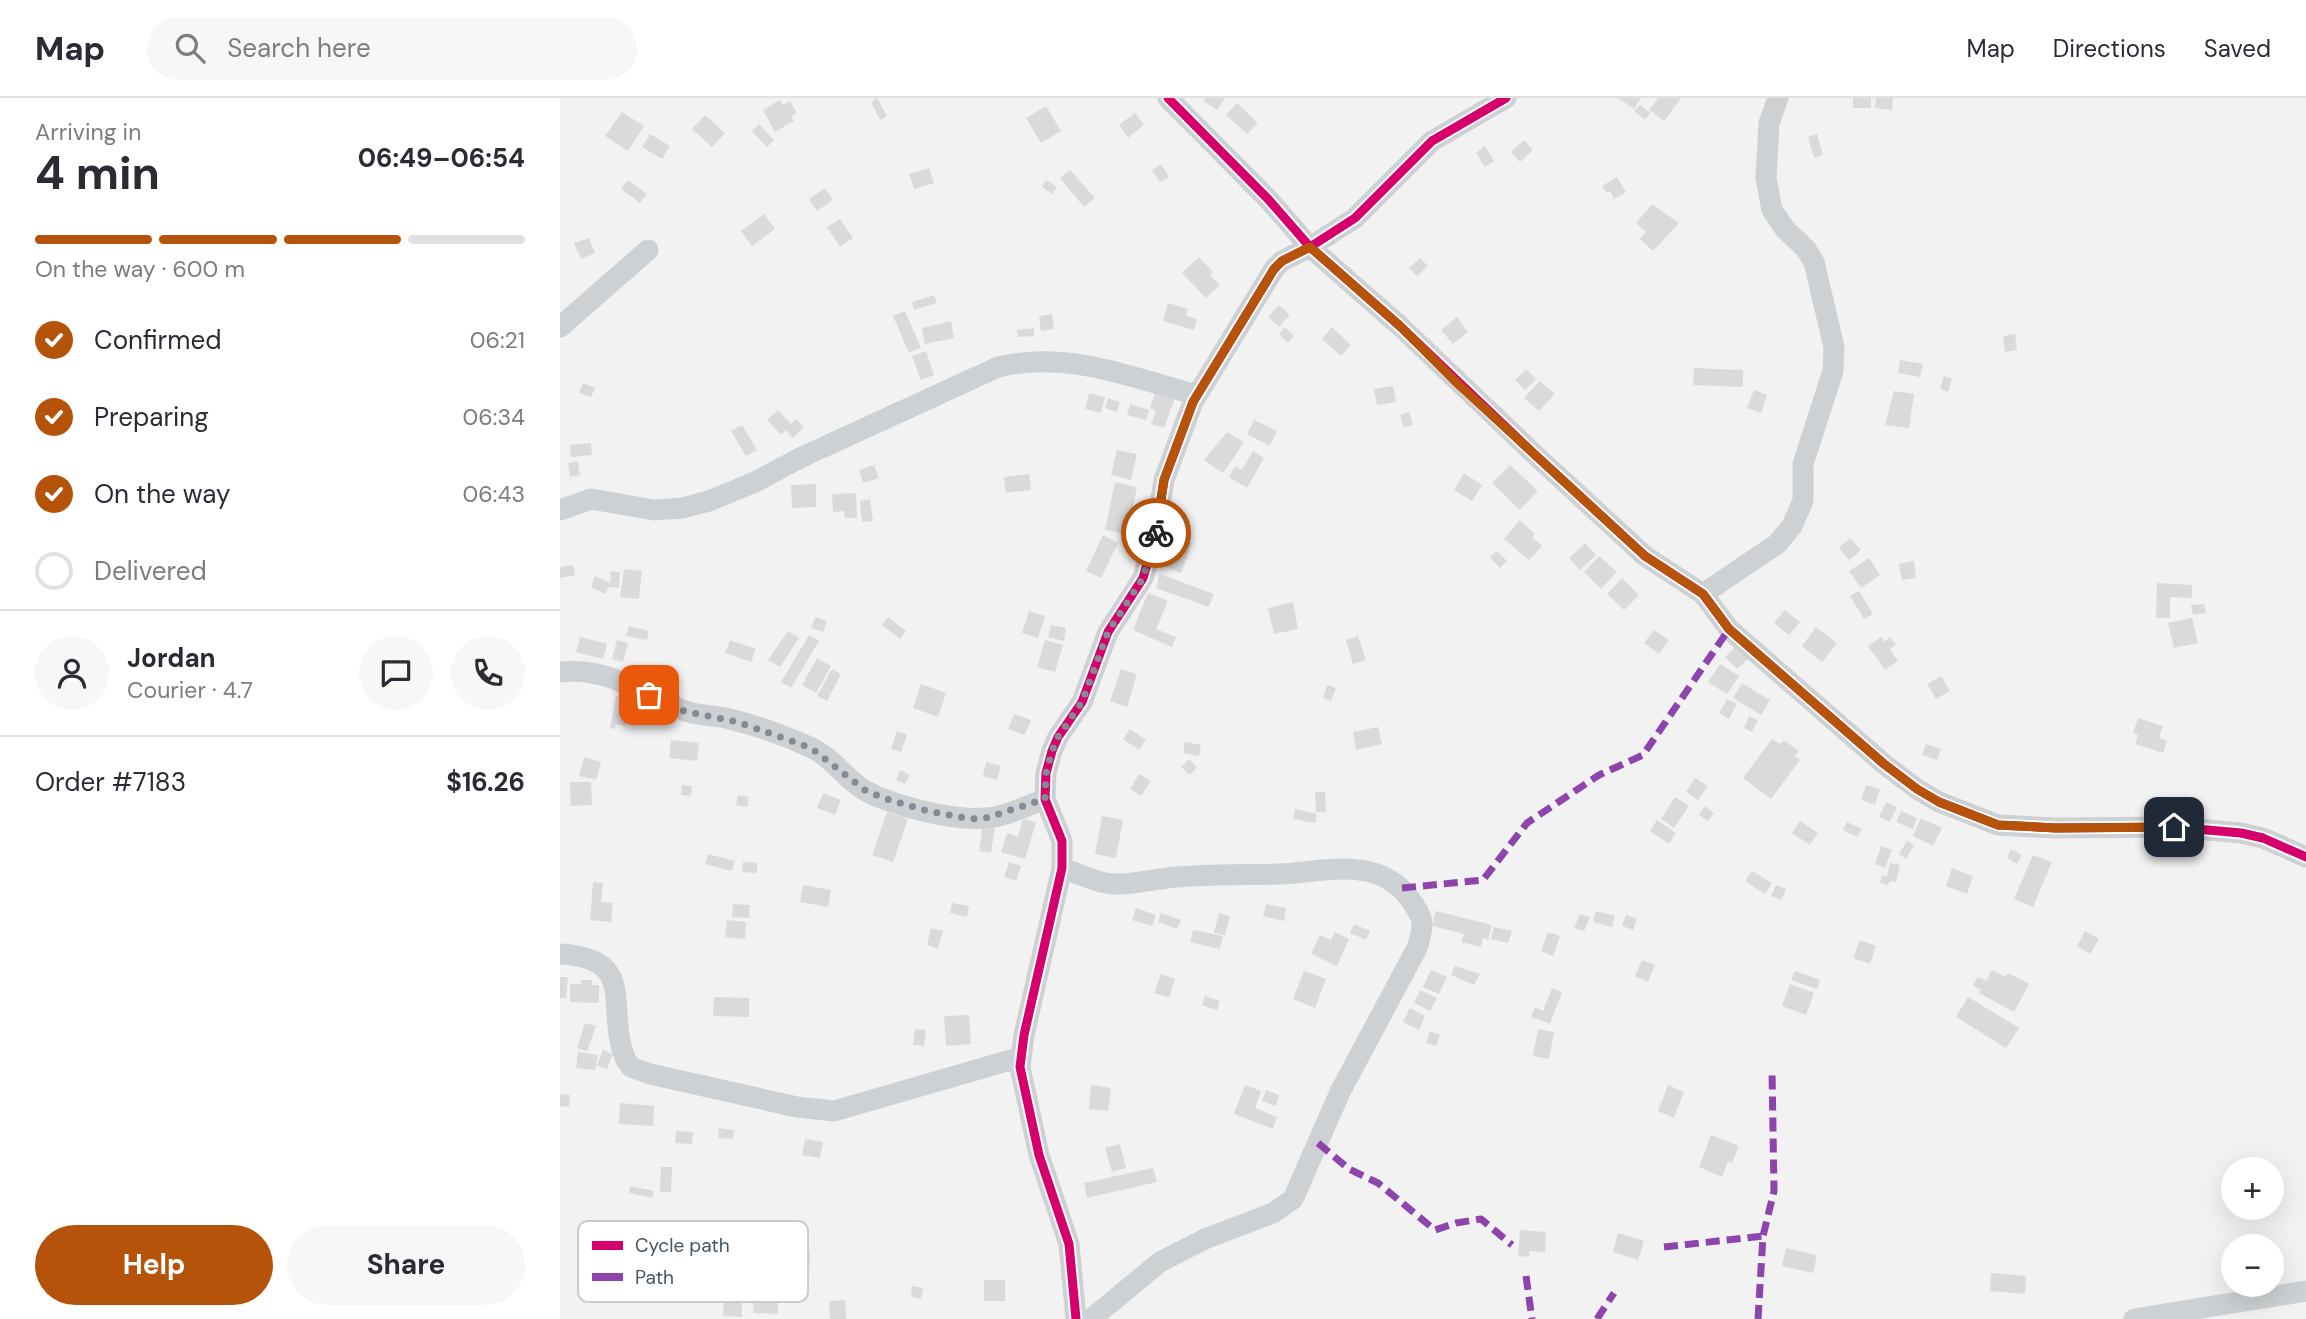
<!DOCTYPE html>
<meta charset="utf-8">
<style>
:root{--surface:#fff;--page:#f7f7f7;--text:#2b2b33;--muted:#7c7c81;--line:#e1e1e2;--accent:#b45309}
body{margin:0;font-family:"DM Sans",sans-serif;background:var(--page);color:var(--text);height:100vh;display:flex;flex-direction:column;font-size:26px;white-space:nowrap}
*{box-sizing:border-box;margin:0}
p{font-size:23px;color:var(--muted)}
.icon{flex:none;width:38px;height:38px;fill:none;stroke:currentColor;stroke-width:2;stroke-linecap:round;stroke-linejoin:round}
.map{position:relative;flex:1;overflow:hidden}
.side{display:flex;flex-direction:column;background:var(--surface);width:560px}
.side>*{flex:none}
.buttons{position:absolute;left:1661px;top:1059px;display:grid;gap:14px}
.buttons a{display:grid;place-items:center;width:63px;height:63px;border-radius:50%;background:var(--surface);box-shadow:0 7px 28px #0002;font-size:35px}
.pin{position:absolute;display:grid;place-items:center;width:60px;height:60px;color:#fff;margin:-30px;border-radius:14px;box-shadow:0 4px 10px #0006}
.courier{position:absolute;display:grid;place-items:center;width:70px;height:70px;margin:-35px;border:5px solid #b45309;border-radius:50%;background:#fff;color:#222;box-shadow:0 2px 9px #0007}
.headline em{font-style:normal;font-weight:700}
.headline div{display:flex;flex-direction:column-reverse}
.headline{display:flex;align-items:center;justify-content:space-between;height:119px;padding:0 35px}
h1{font-size:46px;font-weight:700;line-height:52px}
.bar{display:grid;grid-template-columns:repeat(4,1fr);gap:10px 7px;align-content:center;height:84px;padding:0 35px}
.bar i{height:9px;border-radius:5px;background:var(--line)}
.bar .current{background:var(--accent)}
.bar p{grid-column:span 4}
.line{display:flex;align-items:center;gap:18px;padding:0 35px;border-top:2px solid var(--line)}
.line div{flex:1}
.round{display:grid;place-items:center;flex:none;width:74px;height:74px;border-radius:37px;background:var(--page)}
ol{padding:0 35px;list-style:none}
li{display:flex;align-items:center;gap:21px;height:77px}
li p{margin-inline-start:auto}
li .icon{padding:7px;border-radius:50%;background:var(--accent);color:#fff;stroke-width:4}
li:last-child{color:var(--muted)}
li i{width:38px;height:38px;border:4px solid var(--line);border-radius:50%}
.primary-button{display:flex;gap:14px;margin-top:auto;padding:14px 35px}
.primary-button a{flex:1;height:80px;border-radius:42px;background:var(--accent);color:#fff;font-size:28px;font-weight:700;line-height:80px;text-align:center}
.primary-button a+a{background:var(--page);color:var(--text)}
header{display:flex;align-items:center;gap:42px;box-sizing:border-box;height:98px;padding:0 35px;background:var(--surface);border-bottom:2px solid var(--line)}
header strong{font-size:33px}
nav{display:flex;gap:38px;margin-inline-start:auto;font-size:24px}
.search{width:490px;height:63px;background:var(--page);display:flex;align-items:center;gap:18px;box-sizing:border-box;padding:0 24px;border-radius:38px;color:var(--muted);font-size:26px}
main{display:flex;flex:1;min-height:0}
.map>svg:first-child{display:block}
.building{fill:#dadadc}
.lines{fill:none;stroke-linecap:round;stroke-linejoin:round}
.minor{stroke:#cdd1d3;stroke-width:21}
.quiet{stroke:#8e44ad;stroke-width:7;stroke-dasharray:14 7;stroke-linecap:butt}
.cycleway-casing{stroke:#fff;stroke-width:13}
.cycleway{stroke:#d6006c;stroke-width:9}
.done{stroke:#838c94;stroke-width:7;stroke-dasharray:0 12.6}
.route{stroke:#b45309;stroke-width:9}
.key{fill:#fff;stroke:#c8ccd0;stroke-width:2}
.key-label{font-size:19px;fill:#475561}
</style>
<header>
<strong>Map</strong>
<div class="search"><svg class="icon" aria-label="search" viewBox="0 0 24 24"><circle cx="10" cy="10" r="6"/><path d="M15 15l6 6"/></svg>Search here</div>
<nav><a>Map</a><a>Directions</a><a>Saved</a></nav>
</header>
<main>
<section class="side">
<div class="headline"><div><h1>4 min</h1><p>Arriving in</p></div><em>06:49–06:54</em></div>
<div class="bar"><i class="current"></i><i class="current"></i><i class="current"></i><i></i><p>On the way · 600 m</p></div>
<ol>
<li><svg class="icon" aria-label="check" viewBox="0 0 24 24"><path d="M5 12l5 5 9-10"/></svg>Confirmed<p>06:21</p></li>
<li><svg class="icon" aria-label="check" viewBox="0 0 24 24"><path d="M5 12l5 5 9-10"/></svg>Preparing<p>06:34</p></li>
<li><svg class="icon" aria-label="check" viewBox="0 0 24 24"><path d="M5 12l5 5 9-10"/></svg>On the way<p>06:43</p></li>
<li><i></i>Delivered</li>
</ol>
<div class="line" style="height:126px"><a class="round"><svg class="icon" aria-label="person" viewBox="0 0 24 24"><circle cx="12" cy="8" r="4"/><path d="M4 21q1-7 8-7t8 7"/></svg></a><div><b>Jordan</b><p>Courier · 4.7</p></div><a class="round"><svg class="icon" aria-label="chat" viewBox="0 0 24 24"><path d="M4 5h16v11H9l-5 4z"/></svg></a><a class="round"><svg class="icon" aria-label="phone" viewBox="0 0 24 24"><path d="M5 4h4l2 5-3 2q2 4 5 5l2-3 5 2v4C11 20 4 13 5 4z"/></svg></a></div>
<div class="line" style="height:91px"><div>Order #7183</div><b>$16.26</b></div>
<div class="primary-button"><a>Help</a><a>Share</a></div>
</section>
<div class="map">
<svg width="1746" height="1221" viewBox="0 0 1746 1221">
<rect width="100%" height="100%" fill="#f3f2f2"/>
<path class="building" d="M317,0L327,18L320,22L311,4Z
M646,0H665L657,12L643,3Z
M1058,0H1081L1074,11Z
M1098,0H1121L1104,23L1089,12Z
M1293,0H1311V10H1293Z
M1316,0H1333L1332,12L1315,10Z
M220,2L223,7L230,3L237,15L231,19L234,23L215,34L203,12Z
M677,5L698,25L687,36L666,17Z
M1080,7L1090,15L1085,22L1074,13Z
M486,8L501,33L481,45L466,20Z
M62,14L84,28L68,53L45,38Z
M575,15L584,27L568,40L559,27Z
M145,17L165,35L152,49L132,31Z
M199,26L214,42L207,49L192,33Z
M90,36L110,48L102,61L82,49Z
M1257,36L1263,57L1254,60L1248,39Z
M964,42L973,52L960,64L951,54Z
M925,48L934,63L925,69L916,55Z
M601,66L609,79L600,84L592,72Z
M369,70L374,85L354,91L349,76Z
M510,72L535,100L524,109L500,80Z
M1057,79L1066,94L1054,101L1050,93L1046,95L1042,88Z
M68,82L87,96L80,105L61,91Z
M486,82L497,89L492,96L482,89Z
M265,90L273,102L257,113L249,101Z
M1092,106L1119,125L1093,153L1080,141L1086,134L1076,125Z
M204,116L215,131L192,148L181,133Z
M280,121L293,140L280,149L267,129Z
M29,140L35,155L21,161L14,145Z
M639,159L653,174L650,177L660,187L646,200L622,175Z
M860,160L868,168L857,178L849,170Z
M374,197L377,205L354,212L352,204Z
M608,205L628,211L626,218L637,221L634,232L603,223Z
M719,207L730,217L719,229L708,219Z
M345,213L361,250L349,255L333,218Z
M492,216L494,231L481,233L479,218Z
M897,219L908,234L893,246L881,232Z
M391,223L394,240L365,246L362,230Z
M725,229L734,238L728,245L719,236Z
M772,229L791,247L781,258L762,241Z
M474,230V238L458,239L457,232Z
M1455,236L1457,252L1445,254L1443,238Z
M366,253L374,277L361,282L352,258Z
M1340,262L1363,266L1360,279L1338,275Z
M1134,270L1183,272V289L1133,287Z
M966,271L976,281L965,292L955,282Z
M1384,278L1392,281L1388,294L1380,291Z
M980,283L995,296L979,313L964,300Z
M23,285L35,290L31,299L19,295Z
M833,288L836,304L817,307L814,291Z
M1194,292L1207,297L1201,315L1187,310Z
M596,293L615,300L604,330L591,326L596,313L590,310Z
M1334,293L1354,296L1349,330L1325,327Z
M529,295L545,299L541,315L525,311Z
M548,300L560,304L557,314L545,310Z
M570,306L589,312L586,322L567,317Z
M218,312L231,326L236,321L244,329L233,340L226,332L221,337L207,322Z
M849,314L853,327L844,330L840,317Z
M694,322L717,333L710,348L687,336Z
M182,327L197,352L186,358L171,333Z
M667,334L684,344L663,375L644,362Z
M31,345L32,357L11,359L10,347Z
M557,352L577,356L571,382L551,377Z
M693,353L704,360L687,390L669,379L675,368L682,372Z
M18,363L20,377L10,379L8,365Z
M314,367L319,380L303,385L299,372Z
M950,367L978,393L960,412L932,385Z
M904,375L922,387L912,403L894,392Z
M469,376L471,392L446,395L444,379Z
M555,384L577,389L567,436L545,432Z
M256,386V409L232,410L231,387Z
M296,395L297,420H285L284,413L273,414L272,396Z
M310,401L313,423L302,424L300,403Z
M960,422L975,436L972,439L982,448L969,462L944,441Z
M543,437L558,445L541,480L526,473Z
M617,440L632,445L621,475L606,469Z
M1290,440L1301,452L1289,462L1279,450Z
M1025,445L1036,457L1020,472L1009,460Z
M937,453L947,463L940,470L930,459Z
M1039,458L1057,474L1041,491L1024,474Z
M1309,460L1320,477L1301,490L1289,473Z
M1354,463L1356,480L1342,482L1339,466Z
M13,467L15,477L0,480V469Z
M64,471L82,473L79,501L60,499Z
M51,473L60,474L59,490L49,489L50,486L45,496L31,489L35,478L50,485Z
M600,476L654,496L649,509L596,490Z
M1062,480L1079,497L1064,512L1047,496Z
M1597,485L1632,487V500L1610,499V520H1596Z
M1299,493L1313,516L1304,521L1290,498Z
M588,495L608,503L596,531L616,539L612,549L573,532Z
M733,504L738,531L714,536L708,510Z
M1644,506L1646,515L1633,517L1631,507Z
M1225,512L1240,524L1229,537L1214,525Z
M469,513L485,518L478,540L462,535Z
M255,519L267,523L263,534L251,530Z
M328,519L346,533L340,541L322,527Z
M1632,520L1638,545L1614,550L1608,525Z
M491,527L506,530L504,543L488,539Z
M69,528L89,533L87,542L66,538Z
M1256,529L1277,545L1262,564L1242,548Z
M1094,532L1109,542L1099,556L1084,545Z
M228,533L239,540L220,569L208,562Z
M249,537L259,543L231,590L221,584Z
M798,538L806,562L793,566L786,542Z
M20,539L47,546L43,561L16,554Z
M1321,539L1325,544L1330,539L1336,547L1330,551L1338,563L1325,572L1308,548Z
M57,542L68,545L63,564L52,561Z
M170,542L196,551L191,564L165,555Z
M485,542L503,547L495,574L477,569Z
M1177,547L1189,560L1177,571L1165,559Z
M257,560L271,568L256,595L242,587Z
M1160,566L1179,578L1167,596L1148,584Z
M272,571L281,576L267,603L257,598Z
M561,571L577,576L567,609L550,603Z
M1381,578L1390,593L1376,601L1367,586Z
M1182,585L1210,602L1201,617L1173,600Z
M361,586L386,595L378,619L353,610Z
M767,587L776,590L771,603L763,600Z
M56,598L71,602L66,628L56,626L55,631L50,630Z
M1167,601L1177,606L1169,621L1159,615Z
M454,616L471,622L465,637L448,631Z
M1189,618L1198,622L1192,634L1184,630Z
M1578,620L1603,628L1599,640L1607,643L1603,655L1575,646L1578,637L1573,635Z
M818,629L822,646L796,652L793,634Z
M570,631L586,642L579,652L563,641Z
M337,633L347,637L341,654L331,651Z
M1212,641L1220,646L1224,642L1239,653L1235,658L1240,662L1211,701L1183,680Z
M111,642L139,645L137,663L109,660Z
M625,644L641,647L639,658L623,655Z
M1366,646L1381,651L1377,662L1362,657Z
M24,659L41,664L36,682L19,678Z
M629,661L637,669L630,677L621,669Z
M426,664L441,668L437,682L423,678Z
M340,672L350,677L345,686L336,682Z
M579,676L591,683L581,698L570,691Z
M1135,680L1148,688L1138,702L1126,694Z
M10,684H31L32,707L11,708Z
M122,687L132,688L131,698L121,697Z
M1306,687L1320,691L1315,707L1301,702Z
M755,694H765L766,714H756Z
M263,695L281,702L275,717L257,710Z
M178,697L189,699L187,709L176,707Z
M1115,699L1129,708L1114,730L1101,721Z
M1326,704L1337,709L1330,724L1319,719Z
M1145,708L1154,715L1148,723L1139,717Z
M735,711L757,716L755,725L733,721Z
M1341,713L1357,720L1353,731L1336,724Z
M327,714L348,721L333,764L312,757Z
M542,718L563,722L556,760L535,756Z
M1361,720L1382,730L1373,748L1353,738Z
M463,721L476,724L465,761L441,754L447,735L458,739Z
M1097,722L1116,735L1109,746L1090,733Z
M1240,723L1258,735L1250,747L1232,735Z
M1287,724L1302,731L1297,739L1283,732Z
M423,727L435,729L431,755L419,753Z
M1347,743L1354,747L1346,761L1339,756Z
M1321,748L1332,752L1325,770L1315,766Z
M1451,751L1462,757L1457,766L1447,760Z
M148,756L175,763L172,773L145,766Z
M1473,757L1492,764L1473,809L1454,801Z
M183,764L197,765V775L182,774Z
M449,764L461,768L456,783L444,779Z
M1330,765L1340,767L1336,784L1330,783L1328,787L1320,785L1322,777L1327,778Z
M1392,770L1413,778L1407,796L1386,788Z
M1192,773L1212,785L1205,796L1185,783Z
M33,784L43,785L41,804L53,805L51,824L30,822Z
M243,787L271,792L268,809L240,804Z
M1216,787L1226,791L1221,802L1211,798Z
M392,805L409,808L407,819L390,815Z
M173,806L190,807L189,820L172,819Z
M706,806L726,810L724,823L703,818Z
M576,810L596,817L592,828L572,822Z
M876,813L932,827L928,842L923,840L921,849L901,844L904,836L872,828Z
M1036,813L1055,818L1052,829L1033,824Z
M601,815L621,822L617,831L598,824Z
M659,815L670,818L665,837L654,835Z
M1020,816L1030,819L1024,833L1014,830Z
M1066,817L1077,821L1073,832L1062,828Z
M167,822L186,824L185,841L165,839Z
M794,826L810,833L806,842L790,835Z
M934,829L952,833L948,845L931,841Z
M371,830L383,833L378,851L367,847Z
M633,832L663,838L660,851L630,844Z
M1525,833L1539,841L1530,856L1517,848Z
M775,834L789,841L777,868L751,856L760,837L771,842Z
M988,834L1000,838L993,858L981,853Z
M1300,842L1316,848L1310,866L1293,860Z
M1082,862L1095,867L1088,884L1075,878Z
M895,868L920,876L914,887L891,877Z
M871,872L887,879L879,896L863,889Z
M1432,872L1446,879L1448,875L1469,886L1454,914L1419,895L1421,892L1413,887L1418,879L1426,883Z
M744,873L766,881L755,910L733,901Z
M1235,873L1260,882L1257,891L1231,882Z
M601,876L615,881L609,900L594,895Z
M0,879H8L6,900H0Z
M21,882H32L31,887H39V905L10,904V886H21Z
M1230,886L1254,895L1246,917L1222,908Z
M992,890L1002,894L990,926L971,919L975,909L983,913Z
M860,892L877,900L870,913L854,905Z
M645,898L660,903L657,912L642,907Z
M154,899L189,900V919L153,918Z
M1408,899L1459,930L1446,950L1396,919Z
M850,910L865,918L859,932L843,924Z
M409,917L411,946L386,948L384,918Z
M25,925L36,928L27,953L17,950Z
M355,931L366,932L364,948L353,947Z
M978,931L994,934L989,961L973,958Z
M870,933L880,937L876,948L866,945Z
M43,952L53,956L47,971L37,967Z
M18,954L38,957L35,972L16,970Z
M531,987L551,990L548,1013L529,1011Z
M685,987L701,993L695,1010L717,1019L713,1031L674,1016Z
M1108,987L1124,994L1114,1020L1098,1013Z
M706,992L719,997L716,1008L702,1003Z
M0,996L10,997L9,1009L0,1008Z
M60,1005L94,1008L93,1028L59,1026Z
M159,1030L174,1032L173,1041L158,1040Z
M116,1033L133,1034L132,1046L115,1045Z
M1151,1037L1179,1048L1172,1065L1168,1063L1162,1079L1139,1069Z
M245,1041L263,1044L260,1060L242,1057Z
M560,1046L566,1070L552,1074L545,1050Z
M101,1069H112L111,1094H100Z
M593,1070L597,1084L527,1100L524,1085Z
M70,1088L94,1093L92,1100L69,1095Z
M960,1132L986,1134L985,1154L970,1153L969,1159L958,1158Z
M1058,1135L1084,1143L1078,1162L1053,1154Z
M1226,1150L1257,1157L1253,1175L1222,1168Z
M227,1153H250L249,1180H226Z
M1431,1175L1466,1178L1465,1196L1430,1193Z
M424,1182H445V1203H424Z
M352,1188L363,1190L361,1201L351,1199Z
M164,1195H182V1219L163,1218Z
M194,1198L218,1199V1216L193,1215Z
M285,1202L286,1221H270L269,1203Z"/>
<g class="lines">
<path class="minor" d="M608,0L708,101L750,149L841,229L972,354L1085,458L1143,496L1169,531L1324,666L1357,691L1379,704L1438,727L1496,730L1614,729L1681,735L1703,740L1746,759
M0,229L88,152
M0,412L31,401L94,412L122,410L149,403L195,384L240,360L438,269C506,252 571,279 637,297
M1143,496L1217,446L1232,428L1243,403V366L1273,273L1274,249L1254,164L1246,151L1225,131L1212,112L1206,80L1209,25L1218,0
M0,574C44,568 81,594 120,611C135,618 151,617 166,620C195,627 226,638 252,650C273,660 286,682 306,693C334,708 393,723 425,720C445,719 466,708 485,701
M502,770C520,776 540,787 559,786C575,786 591,782 607,780C644,776 683,777 720,776C765,774 819,757 850,801C864,821 865,825 857,850L781,992L733,1101L713,1115L645,1141L600,1164L531,1221
M0,856C80,860 44,911 66,962L71,969L90,976L237,1009L274,1013L461,959
M516,1221L509,1146L479,1057L460,969L464,937L502,770V743L485,701L486,675L492,653L498,639L522,604L548,534L583,480L595,438L604,382L633,304L714,171L722,163L750,149L795,120L872,43L946,0
M1574,1221L1746,1193"/>
<path class="quiet" d="M842,790L923,782L967,725L1039,677L1083,657L1169,531
M758,1045L789,1071L818,1085L875,1132L896,1125L921,1121L952,1147
M1104,1149L1203,1138
M966,1178L972,1221
M1037,1221L1054,1195
M1198,1221L1203,1138L1214,1093L1212,971"/>
<defs>
<path id="cycleway" d="M608,0L708,101L750,149L841,229L972,354L1085,458L1143,496L1169,531L1324,666L1357,691L1379,704L1438,727L1496,730L1614,729L1681,735L1703,740L1746,759
M516,1221L509,1146L479,1057L460,969L464,937L502,770V743L485,701L486,675L492,653L498,639L522,604L548,534L583,480L595,438L604,382L633,304L714,171L722,163L750,149L795,120L872,43L946,0"/>
</defs>
<use href="#cycleway" class="cycleway-casing"/>
<use href="#cycleway" class="cycleway"/>
</g>
<g class="lines">
<path class="done" d="M89,597L124,613L178,624L251,650L305,692L323,700L368,713L411,721L426,720L485,701L486,675L492,653L498,639L522,604L548,534L583,480L596,435"/>
<path class="route" d="M596,435L604,382L633,304L714,171L722,163L750,149L841,229L898,286L1085,458L1143,496L1169,531L1324,666L1357,691L1379,704L1438,727L1496,730L1614,729"/>
</g>
<rect x="18" y="1123" width="230" height="81" rx="10" class="key"/>
<rect x="32" y="1143" width="31" height="9" fill="#d6006c"/>
<rect x="32" y="1175" width="31" height="8" fill="#8e44ad"/>
<g class="key-label">
<text x="75" y="1154">Cycle path</text>
<text x="75" y="1186">Path</text>
</g>
</svg>
<div class="buttons">
<a>+</a>
<a>−</a>
</div>
<div class="pin" style="left:89px;top:597px;background:#ea580c"><svg class="icon" aria-label="bag" viewBox="0 0 24 24"><path d="M5 8h14l-1 12H6zM9 8a3 3 0 0 1 6 0"/></svg></div>
<div class="pin" style="left:1614px;top:729px;background:#1f2937"><svg class="icon" aria-label="home" viewBox="0 0 24 24"><path d="M3 11l9-7 9 7M6 9v11h12V9"/></svg></div>
<div class="courier" style="left:596px;top:435px"><svg class="icon" aria-label="bike" viewBox="0 0 24 24"><circle cx="6" cy="16" r="4"/><circle cx="18" cy="16" r="4"/><path d="M6 16l4-8h5l3 8M10 8l3 8H6M13 5h3"/></svg></div>
</div>
</main>
